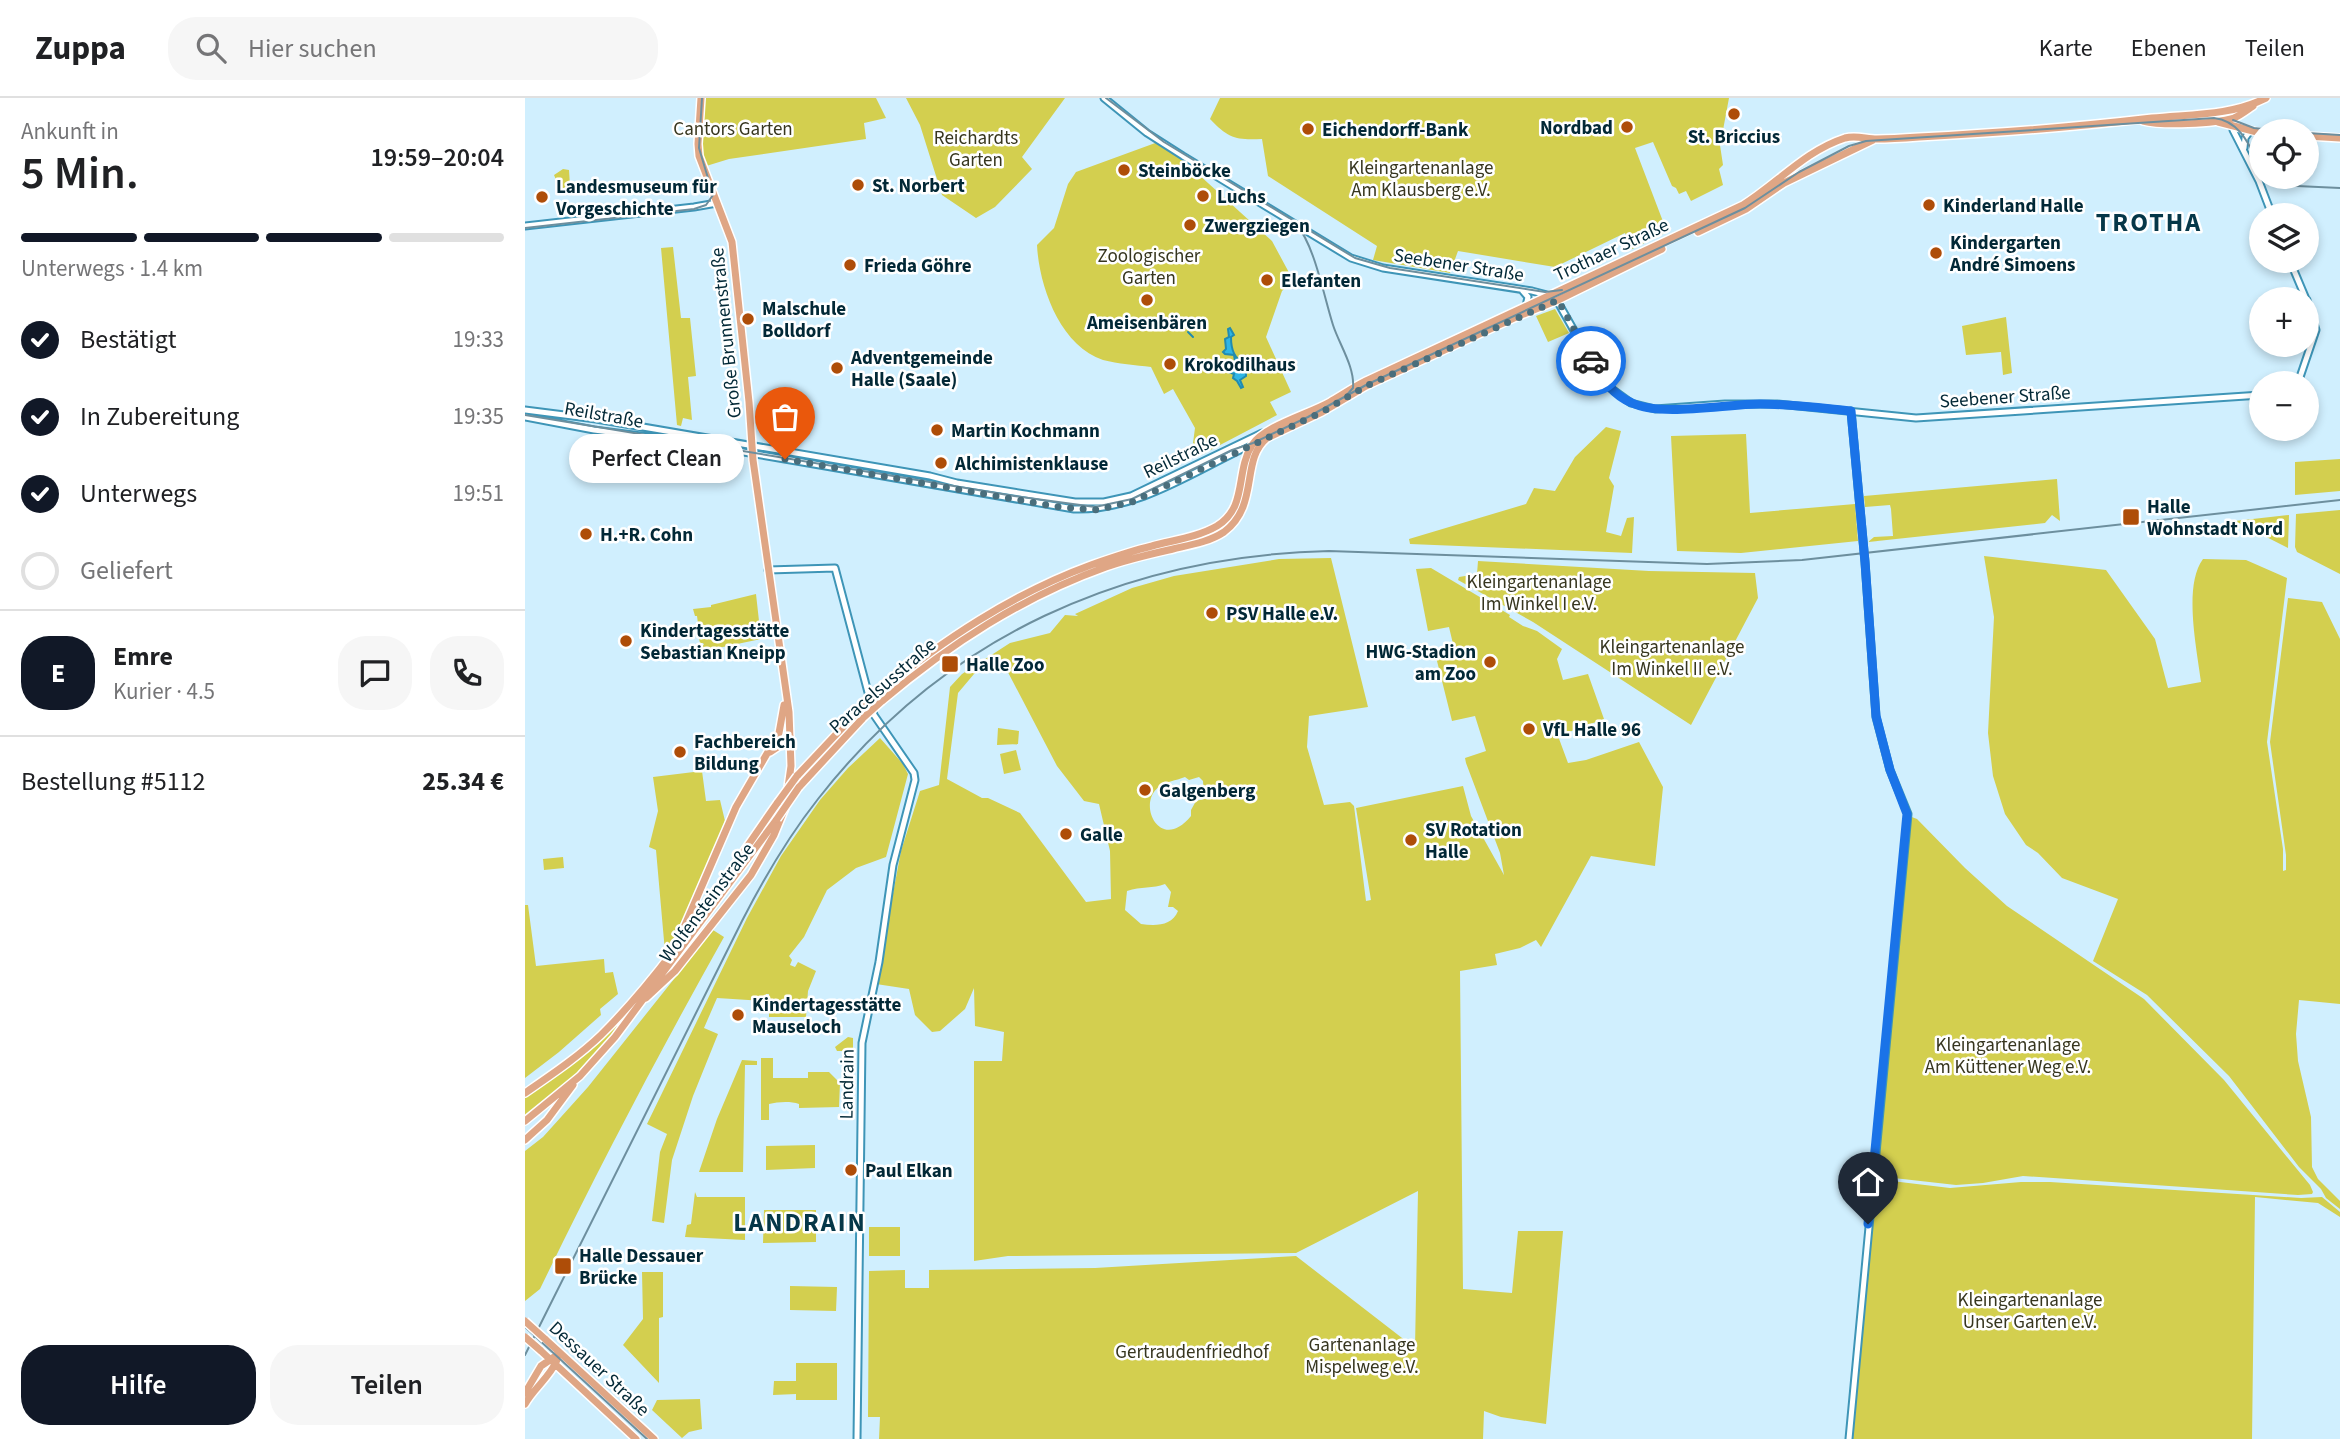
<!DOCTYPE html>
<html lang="de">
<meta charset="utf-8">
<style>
:root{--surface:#fff;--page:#f6f6f6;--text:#202124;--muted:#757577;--line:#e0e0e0;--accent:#111827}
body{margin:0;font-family:"Source Sans 3",sans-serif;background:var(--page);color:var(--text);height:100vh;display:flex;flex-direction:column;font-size:26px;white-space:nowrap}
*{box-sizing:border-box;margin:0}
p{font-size:23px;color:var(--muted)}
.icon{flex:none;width:38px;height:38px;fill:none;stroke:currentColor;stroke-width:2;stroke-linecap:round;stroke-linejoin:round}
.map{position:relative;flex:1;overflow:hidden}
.details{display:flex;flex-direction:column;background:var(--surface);width:525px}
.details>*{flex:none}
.buttons{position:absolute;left:1724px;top:21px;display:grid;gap:14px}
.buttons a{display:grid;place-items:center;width:70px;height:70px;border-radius:50%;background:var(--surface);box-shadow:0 4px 10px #0003;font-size:35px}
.pin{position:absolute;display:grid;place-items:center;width:60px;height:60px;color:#fff;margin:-72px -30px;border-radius:50% 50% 50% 0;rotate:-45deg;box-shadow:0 0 7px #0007}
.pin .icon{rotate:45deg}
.courier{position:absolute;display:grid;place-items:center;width:70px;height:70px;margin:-35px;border:5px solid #1a73e8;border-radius:50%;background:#fff;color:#222;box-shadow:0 2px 9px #0007}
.bubble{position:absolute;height:49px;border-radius:24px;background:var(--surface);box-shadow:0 4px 10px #0003;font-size:23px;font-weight:600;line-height:49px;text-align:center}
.headline em{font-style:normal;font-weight:600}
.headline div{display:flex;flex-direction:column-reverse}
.headline{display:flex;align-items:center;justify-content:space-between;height:119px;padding:0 21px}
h1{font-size:46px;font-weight:600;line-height:52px}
.bar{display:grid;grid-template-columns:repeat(4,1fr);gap:10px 7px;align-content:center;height:84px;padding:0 21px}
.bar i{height:9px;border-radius:5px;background:var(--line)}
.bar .current{background:var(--accent)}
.bar p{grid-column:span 4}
.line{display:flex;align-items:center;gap:18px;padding:0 21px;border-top:2px solid var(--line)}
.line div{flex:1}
.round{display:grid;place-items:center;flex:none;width:74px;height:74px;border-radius:28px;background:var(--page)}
ol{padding:0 21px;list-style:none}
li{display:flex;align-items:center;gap:21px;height:77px}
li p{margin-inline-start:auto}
li .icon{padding:7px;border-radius:50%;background:var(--accent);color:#fff;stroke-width:4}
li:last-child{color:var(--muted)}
li i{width:38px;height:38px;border:4px solid var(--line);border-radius:50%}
.cta{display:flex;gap:14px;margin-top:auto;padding:14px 21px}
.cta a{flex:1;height:80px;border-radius:28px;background:var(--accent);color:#fff;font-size:28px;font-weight:600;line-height:80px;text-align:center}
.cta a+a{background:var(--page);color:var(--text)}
header{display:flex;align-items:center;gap:42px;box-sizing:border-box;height:98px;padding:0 35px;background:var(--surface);border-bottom:2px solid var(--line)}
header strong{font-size:33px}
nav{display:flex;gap:38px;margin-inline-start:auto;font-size:24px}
.search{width:490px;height:63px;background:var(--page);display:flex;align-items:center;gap:18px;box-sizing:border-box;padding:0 24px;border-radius:28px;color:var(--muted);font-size:26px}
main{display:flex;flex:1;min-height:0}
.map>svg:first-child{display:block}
.green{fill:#d3cf4f;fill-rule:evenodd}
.water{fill:#2eb5e5;stroke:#218bb0;stroke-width:2}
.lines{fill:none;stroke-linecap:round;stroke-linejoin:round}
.stream{stroke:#218bb0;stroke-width:2}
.minor-casing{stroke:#3e95b7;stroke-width:9}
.major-casing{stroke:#fff;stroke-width:10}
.minor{stroke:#fff;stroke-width:5}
.major{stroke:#dfa685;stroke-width:7}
.tram{stroke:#6d8f9e;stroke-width:2}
.rail{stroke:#6d8f9e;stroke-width:2}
.major-bridge-casing{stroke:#fff;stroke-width:10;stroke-linecap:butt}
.major-bridge{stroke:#dfa685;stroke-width:7}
.done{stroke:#4a6e7c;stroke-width:7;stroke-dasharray:0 12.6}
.route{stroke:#1a73e8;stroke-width:9}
.poi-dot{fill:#ae4d08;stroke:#fff;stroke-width:2.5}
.labels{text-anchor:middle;stroke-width:5;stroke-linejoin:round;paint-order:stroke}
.poi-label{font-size:19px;font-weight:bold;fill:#022836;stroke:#fff;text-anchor:start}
.park-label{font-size:19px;fill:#37361f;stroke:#fff}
.street-label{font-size:19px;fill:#022836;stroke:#fff}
.district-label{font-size:26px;font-weight:bold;letter-spacing:2px;fill:#053748;stroke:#fff}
</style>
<header>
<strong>Zuppa</strong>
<div class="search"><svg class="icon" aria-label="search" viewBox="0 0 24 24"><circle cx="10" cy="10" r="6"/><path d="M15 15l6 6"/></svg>Hier suchen</div>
<nav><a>Karte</a><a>Ebenen</a><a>Teilen</a></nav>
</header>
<main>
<section class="details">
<div class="headline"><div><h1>5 Min.</h1><p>Ankunft in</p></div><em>19:59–20:04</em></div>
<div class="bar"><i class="current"></i><i class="current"></i><i class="current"></i><i></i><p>Unterwegs · 1.4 km</p></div>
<ol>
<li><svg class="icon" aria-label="check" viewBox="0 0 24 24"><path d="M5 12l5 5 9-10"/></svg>Bestätigt<p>19:33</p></li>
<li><svg class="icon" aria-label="check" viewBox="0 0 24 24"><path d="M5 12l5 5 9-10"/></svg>In Zubereitung<p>19:35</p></li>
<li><svg class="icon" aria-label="check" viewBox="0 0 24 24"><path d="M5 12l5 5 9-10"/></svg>Unterwegs<p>19:51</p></li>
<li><i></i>Geliefert</li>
</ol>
<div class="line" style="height:126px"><b class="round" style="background:var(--accent);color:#fff">E</b><div><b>Emre</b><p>Kurier · 4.5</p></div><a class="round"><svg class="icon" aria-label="chat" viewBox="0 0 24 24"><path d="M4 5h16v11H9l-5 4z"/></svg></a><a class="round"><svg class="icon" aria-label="phone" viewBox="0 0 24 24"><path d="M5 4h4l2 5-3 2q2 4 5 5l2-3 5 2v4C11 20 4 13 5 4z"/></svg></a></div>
<div class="line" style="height:91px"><div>Bestellung #5112</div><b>25.34 €</b></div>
<div class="cta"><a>Hilfe</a><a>Teilen</a></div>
</section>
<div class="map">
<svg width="1815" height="1341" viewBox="0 0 1815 1341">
<rect width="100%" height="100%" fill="#d0effe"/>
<path class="green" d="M177,0H351L361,20L339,25L341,41L204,61L178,69L175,50Z
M381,0H540L497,59L507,71L470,109L451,120L417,97L395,27Z
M695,0H1204L1198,32L1193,34L1198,67L1194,71L1198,87L1166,103L1161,93L1154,96L1151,90L1147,88L1128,44L1110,50L1142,134L1107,151L1100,135L1030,169L933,153L925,175L848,162L852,148L743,78L737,41C711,42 704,41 685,21Z
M633,44L651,56L747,143L768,182L757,193L741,239L766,294L745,304L752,317L676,357L668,345L670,330L648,291L639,296L626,269C611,267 593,266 578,262C535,248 514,188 512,147L529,130L543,86L551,74Z
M38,71L44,72L45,88L35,91L29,77Z
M148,149L156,220H165L171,278L163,279L167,322L158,320L156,328L152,327L136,150Z
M1030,211L1044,235L1023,244L1011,218Z
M1481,219L1487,275L1478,277L1476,254L1441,257L1437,228Z
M1081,329L1096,333L1084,380L1089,388L1081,434L1096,438L1102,420L1109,419L1107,455L885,446L884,441L1001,406L1009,390L1030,393L1050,359Z
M1221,336L1225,415L1330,406L1333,443L1216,455L1152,453L1146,338Z
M1815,361V393L1770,397V364Z
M1532,381L1535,423L1527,417L1520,425L1343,444L1349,439L1368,438L1366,411L1365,407L1340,409L1339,398Z
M1815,412V476L1772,454L1770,449L1771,416Z
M1764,417L1763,450L1710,423Z
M1459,458L1581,472L1630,541L1643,590L1676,584C1672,551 1658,488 1678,461L1721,462L1762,480L1742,644L1758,751V773L1761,772V757L1745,644L1763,500L1797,504L1815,541V906L1774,902L1771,936L1773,963L1786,1019L1787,1069L1793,1081L1815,1103V1111L1801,1100L1796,1091L1774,1069L1704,978L1622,897L1568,863L1593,801L1537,780L1513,755L1501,747L1480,716L1468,678L1463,635L1469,519Z
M806,460L843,609L784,618L782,649L799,707L825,704L829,708L841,803L846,802L831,710L938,688L946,718L979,777L975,755L941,665L940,660L961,653L950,618L927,623L910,555L929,550L924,529L903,533L891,471L906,470L985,517L984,519L998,528L1012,533L1037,551L1032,561L1038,582L1063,576L1079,621L1033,638L1043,665L1061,662L1114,644L1138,689L1130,768L1066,758L1016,849L1011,842L995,850L970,856L972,867L935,873L938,1191L987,1195L993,1133H1038L1021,1326L976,1319L959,1313L958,1341H354L355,1319H343L344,1173L380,1172V1190H404V1172L570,1170L771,1158L890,1250L893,1093L771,1155L483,1158L449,1163V963H477L479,934L450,928L449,890L440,911L415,933L407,934L390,917L384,891L351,886L376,753L395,693L414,687L425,589L437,576L485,545L525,535L540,517L553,518L550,516L607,490L649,478L754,461ZM475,559L532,668L559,703L574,706L585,753L586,801L561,804L495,715L463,700H457L422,681L433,595L449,576ZM660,679L664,682L674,679L678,683L679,701L671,703L666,712V718C635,756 611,705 634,689C642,683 650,683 660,679ZM640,786L646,794L643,809H648L653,813C647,828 631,828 616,826L600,812L602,793C616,788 628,791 640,786Z
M953,463L1124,473L1230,475L1233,500L1166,627L1008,524L933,482L934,479L952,476Z
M231,496L236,541L174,554L173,548L179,547L178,545H175L173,536H177V533H174L172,518H170L168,511L186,509V507Z
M473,630L494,633L493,646L472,647Z
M355,640L378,666L383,676L361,759L331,770L302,792L279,839L264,858L267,862L265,867L270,869L273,864L291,873L283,893L281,919H244V896H241V903L192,900L179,930L193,936L168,998L147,1062L139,1125L127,1123L135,1054L142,1036L122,1026L222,820L256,758L295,702L323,670Z
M491,652L496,672L479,676L475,656Z
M177,673L181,703L195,702L200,723L158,825L140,854L131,752L124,749L133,713L128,679Z
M1384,718L1392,721L1440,770L1482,808L1619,901L1699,982L1785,1087L1788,1094L1787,1096L1773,1097L1498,1078L1458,1085L1431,1087L1351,1078Z
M38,759L39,770L19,772L18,761Z
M0,807H3L11,868L79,861L80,875L88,874L93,896L75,911L76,917L34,954L0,980Z
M188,832L199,839C134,955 73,1071 15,1191L0,1203V1053L18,1039L63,989Z
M113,902L86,941L54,976L0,1021V1000L66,952Z
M323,939L328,940V951L324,953H312L310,949Z
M236,960H248V980H283V974H304L315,985L314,1009L274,1010V1006C265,1003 253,1004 244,1006V1022H236Z
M217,962L232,963V967H220L218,1074H174L192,1021Z
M290,1047V1070L241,1072V1048Z
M1350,1081L1425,1090L1496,1084H1525L1776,1100L1797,1099L1815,1114V1119L1793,1105L1730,1099L1727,1341H1328Z
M170,1094L172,1099H220V1142L160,1139L162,1127L166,1126Z
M239,1112H291V1144L238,1145Z
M344,1129H375V1158H344Z
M117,1174H138V1219L134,1220V1285L98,1247L118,1221Z
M265,1188L312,1189L311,1213L265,1212Z
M271,1265H312V1302H271V1296L248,1297L249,1283H271Z
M175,1301L177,1331L164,1334L157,1340L127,1312L132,1302Z"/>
<path class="water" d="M705,230L709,237L706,239C706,249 708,260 718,264L722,263L725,269L721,272V278L715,282L718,289L716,290L712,283L708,280L709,276L703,274L706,266L710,263L709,257L700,256L698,254L701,251L700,241L704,239L703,231Z"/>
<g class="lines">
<path class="stream" d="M663,234L668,239"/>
<defs>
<path id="minor" d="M579,0L622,35L658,58L826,160L858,170L1007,193L1030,199L1073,275L1084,289L1106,305L1130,311L1200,306H1252L1391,320L1736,297
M1717,9L1709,20L1708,32L1734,83L1747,117
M1719,50L1720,40L1725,33
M0,128L169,109L192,105
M1765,163L1781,201
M997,192L1003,199L1001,208
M1773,285L1791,232L1782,202
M0,312L71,321L405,378L432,385L550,404H579L606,398L737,335
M0,319L69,332L147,342L283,365L549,411C614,413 670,372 728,346
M243,472L310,470L349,617L389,675L390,682L368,767L354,864L337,945L332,1341
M1324,1341L1383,716L1365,672L1351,619L1340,464L1326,313"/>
<path id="major" d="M1618,23C1637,28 1689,26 1709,20C1716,17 1722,12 1728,8
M1693,24L1736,35
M1782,38L1815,40
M1173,134L1221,111L1259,85L1348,42
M353,595C418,542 487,496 566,467C586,460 606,453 627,448C649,442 673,439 692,428C723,409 710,374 727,347C739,328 784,316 805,304C817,297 829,289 841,283L1218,107C1253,85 1280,53 1320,40C1331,37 1341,41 1352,41C1366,41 1380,40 1394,39C1472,35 1550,29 1627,20C1666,16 1705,18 1741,0
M357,603C425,546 497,499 581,469C603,461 626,456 648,451C665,447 684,444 699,434C735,407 715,362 742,340L797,314L841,288L989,220L1033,202L1137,151
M245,654L260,644L265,638
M272,678L334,612
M274,689L338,620
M157,834L211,709L254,635L259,607
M121,900L150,873L226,777L249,737L260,710L266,668L264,614L228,362L224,304L207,144L174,58L173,46L176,0
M0,995C26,977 53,959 76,937C145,869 197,783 253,704
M0,1023L55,978L90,939L252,721
M0,1042L22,1022L48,987
M20,1241L129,1341
M15,1252L111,1341
M0,1295L16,1268L35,1255
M0,1306C9,1290 25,1279 32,1262"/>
</defs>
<use href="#minor" class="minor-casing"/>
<use href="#major" class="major-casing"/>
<use href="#minor" class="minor"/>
<use href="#major" class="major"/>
<path class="tram" d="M581,0L639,44L830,160L865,170L1020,194L1037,192
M1708,22L1729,30L1755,33
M1782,35L1815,37
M1741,79L1753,87L1815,90
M772,127C790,149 799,199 808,227C814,246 830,269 828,290L820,299
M0,130L169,111L181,107L188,97L174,50L177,0
M0,317L489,398L570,409L607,401L707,352L728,345L783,319L841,287L1220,110L1274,74L1324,48L1341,43L1689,20C1716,23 1725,49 1736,70
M0,1229L122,1341"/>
<path class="rail" d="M0,1257L217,823C239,780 263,739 293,701C420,538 600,458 804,453L1182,466L1277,462L1815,402"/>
<defs>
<path id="major-bridge" d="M334,612L353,595
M338,620L357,603
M253,704L272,678
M252,721L274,689
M0,1223L20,1241
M0,1239L15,1252"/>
</defs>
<use href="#major-bridge" class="major-bridge-casing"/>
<use href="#major-bridge" class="major-bridge"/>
</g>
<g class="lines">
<path class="done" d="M260,361L534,409L570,412L607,404L797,314L841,288L1033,202L1066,263"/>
<path class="route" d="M1066,263C1076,280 1088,297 1107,305C1137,319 1200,306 1235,306C1265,306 1296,310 1326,313L1340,464L1351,618L1365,672L1382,716L1343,1126"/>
</g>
<g class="poi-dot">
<circle cx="1209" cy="16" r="7"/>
<circle cx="1102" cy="29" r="7"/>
<circle cx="783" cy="31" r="7"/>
<circle cx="599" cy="72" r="7"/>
<circle cx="333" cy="87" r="7"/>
<circle cx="678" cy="98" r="7"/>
<circle cx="17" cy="99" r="7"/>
<circle cx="1404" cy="107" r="7"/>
<circle cx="665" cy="127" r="7"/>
<circle cx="1411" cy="155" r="7"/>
<circle cx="325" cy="167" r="7"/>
<circle cx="742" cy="182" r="7"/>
<circle cx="622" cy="202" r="7"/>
<circle cx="223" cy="221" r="7"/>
<circle cx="645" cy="266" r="7"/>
<circle cx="312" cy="270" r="7"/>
<circle cx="412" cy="332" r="7"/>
<circle cx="416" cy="365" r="7"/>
<rect x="1597" y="410" width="18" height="18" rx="3.5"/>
<circle cx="61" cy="436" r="7"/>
<circle cx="687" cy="515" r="7"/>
<circle cx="101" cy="543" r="7"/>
<circle cx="965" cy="564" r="7"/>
<rect x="416" y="557" width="18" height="18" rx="3.5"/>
<circle cx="1004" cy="631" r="7"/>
<circle cx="155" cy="654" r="7"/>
<circle cx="620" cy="692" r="7"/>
<circle cx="541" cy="736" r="7"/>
<circle cx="886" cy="742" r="7"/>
<circle cx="213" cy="917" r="7"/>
<circle cx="326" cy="1072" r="7"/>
<rect x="29" y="1159" width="18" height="18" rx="3.5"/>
</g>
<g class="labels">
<g class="poi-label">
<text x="1088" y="36" text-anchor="end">Nordbad</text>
<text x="797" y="38">Eichendorff-Bank</text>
<text x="1209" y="45" text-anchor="middle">St. Briccius</text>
<text x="613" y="79">Steinböcke</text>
<text x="347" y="94">St. Norbert</text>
<text x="31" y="95">Landesmuseum für<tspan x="31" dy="22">Vorgeschichte</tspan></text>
<text x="692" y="105">Luchs</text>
<text x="1418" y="114">Kinderland Halle</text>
<text x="679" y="134">Zwergziegen</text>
<text x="1425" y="151">Kindergarten<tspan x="1425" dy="22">André Simoens</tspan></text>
<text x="339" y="174">Frieda Göhre</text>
<text x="756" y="189">Elefanten</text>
<text x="237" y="217">Malschule<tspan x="237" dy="22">Bolldorf</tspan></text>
<text x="622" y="231" text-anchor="middle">Ameisenbären</text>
<text x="326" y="266">Adventgemeinde<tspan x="326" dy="22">Halle (Saale)</tspan></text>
<text x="659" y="273">Krokodilhaus</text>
<text x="426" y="339">Martin Kochmann</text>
<text x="430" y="372">Alchimistenklause</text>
<text x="1622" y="415">Halle<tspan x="1622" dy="22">Wohnstadt Nord</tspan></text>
<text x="75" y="443">H.+R. Cohn</text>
<text x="701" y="522">PSV Halle e.V.</text>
<text x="115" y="539">Kindertagesstätte<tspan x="115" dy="22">Sebastian Kneipp</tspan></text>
<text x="951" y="560" text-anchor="end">HWG-Stadion<tspan x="951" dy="22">am Zoo</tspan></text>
<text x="441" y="573">Halle Zoo</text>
<text x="1018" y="638">VfL Halle 96</text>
<text x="169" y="650">Fachbereich<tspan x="169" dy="22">Bildung</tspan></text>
<text x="634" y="699">Galgenberg</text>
<text x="900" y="738">SV Rotation<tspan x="900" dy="22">Halle</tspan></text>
<text x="555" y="743">Galle</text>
<text x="227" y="913">Kindertagesstätte<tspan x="227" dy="22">Mauseloch</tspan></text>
<text x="340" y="1079">Paul Elkan</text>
<text x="54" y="1164">Halle Dessauer<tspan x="54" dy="22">Brücke</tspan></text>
</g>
<g class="park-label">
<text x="208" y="37">Cantors Garten</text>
<text x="451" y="46">Reichardts<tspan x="451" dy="22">Garten</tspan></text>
<text x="896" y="76">Kleingartenanlage<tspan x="896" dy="22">Am Klausberg e.V.</tspan></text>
<text x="624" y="164">Zoologischer<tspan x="624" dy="22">Garten</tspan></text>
<text x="1014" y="490">Kleingartenanlage<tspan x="1014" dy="22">Im Winkel I e.V.</tspan></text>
<text x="1147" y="555">Kleingartenanlage<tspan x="1147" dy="22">Im Winkel II e.V.</tspan></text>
<text x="1483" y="953">Kleingartenanlage<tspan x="1483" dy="22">Am Küttener Weg e.V.</tspan></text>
<text x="1505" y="1208">Kleingartenanlage<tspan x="1505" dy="22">Unser Garten e.V.</tspan></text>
<text x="837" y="1253">Gartenanlage<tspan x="837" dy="22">Mispelweg e.V.</tspan></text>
<text x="667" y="1260">Gertraudenfriedhof</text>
</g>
<g class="street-label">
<text transform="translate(1086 151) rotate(-25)" y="7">Trothaer Straße</text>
<text transform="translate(934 166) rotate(9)" y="7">Seebener Straße</text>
<text transform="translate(200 235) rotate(-96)" y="7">Große Brunnenstraße</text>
<text transform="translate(1480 298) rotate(-4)" y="7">Seebener Straße</text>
<text transform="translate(79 316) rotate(10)" y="7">Reilstraße</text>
<text transform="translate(655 357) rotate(-26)" y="7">Reilstraße</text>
<text transform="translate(357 587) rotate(-41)" y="7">Paracelsusstraße</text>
<text transform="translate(181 804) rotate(-53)" y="7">Wolfensteinstraße</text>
<text transform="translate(321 986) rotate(-89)" y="7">Landrain</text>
<text transform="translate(75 1270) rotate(43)" y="7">Dessauer Straße</text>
</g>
<g class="district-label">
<text x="1624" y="133">TROTHA</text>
<text x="275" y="1133">LANDRAIN</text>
</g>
</g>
</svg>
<div class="buttons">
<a><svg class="icon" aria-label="locate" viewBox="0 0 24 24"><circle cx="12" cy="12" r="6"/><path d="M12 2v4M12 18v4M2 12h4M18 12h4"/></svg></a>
<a><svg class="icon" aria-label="layers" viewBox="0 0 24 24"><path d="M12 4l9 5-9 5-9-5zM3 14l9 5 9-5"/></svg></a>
<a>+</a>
<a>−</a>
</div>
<div class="pin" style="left:260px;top:361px;background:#ea580c"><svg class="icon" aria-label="bag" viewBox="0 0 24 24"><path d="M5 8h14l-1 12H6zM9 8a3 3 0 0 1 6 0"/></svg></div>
<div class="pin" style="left:1343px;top:1126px;background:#1f2937"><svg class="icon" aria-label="home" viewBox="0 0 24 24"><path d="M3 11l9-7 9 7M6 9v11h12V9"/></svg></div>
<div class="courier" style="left:1066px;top:263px"><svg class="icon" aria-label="car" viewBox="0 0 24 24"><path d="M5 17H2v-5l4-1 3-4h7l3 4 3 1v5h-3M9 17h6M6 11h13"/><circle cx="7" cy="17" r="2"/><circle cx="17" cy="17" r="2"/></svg></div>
<div class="bubble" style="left:44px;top:336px;width:175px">Perfect Clean</div>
</div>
</main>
